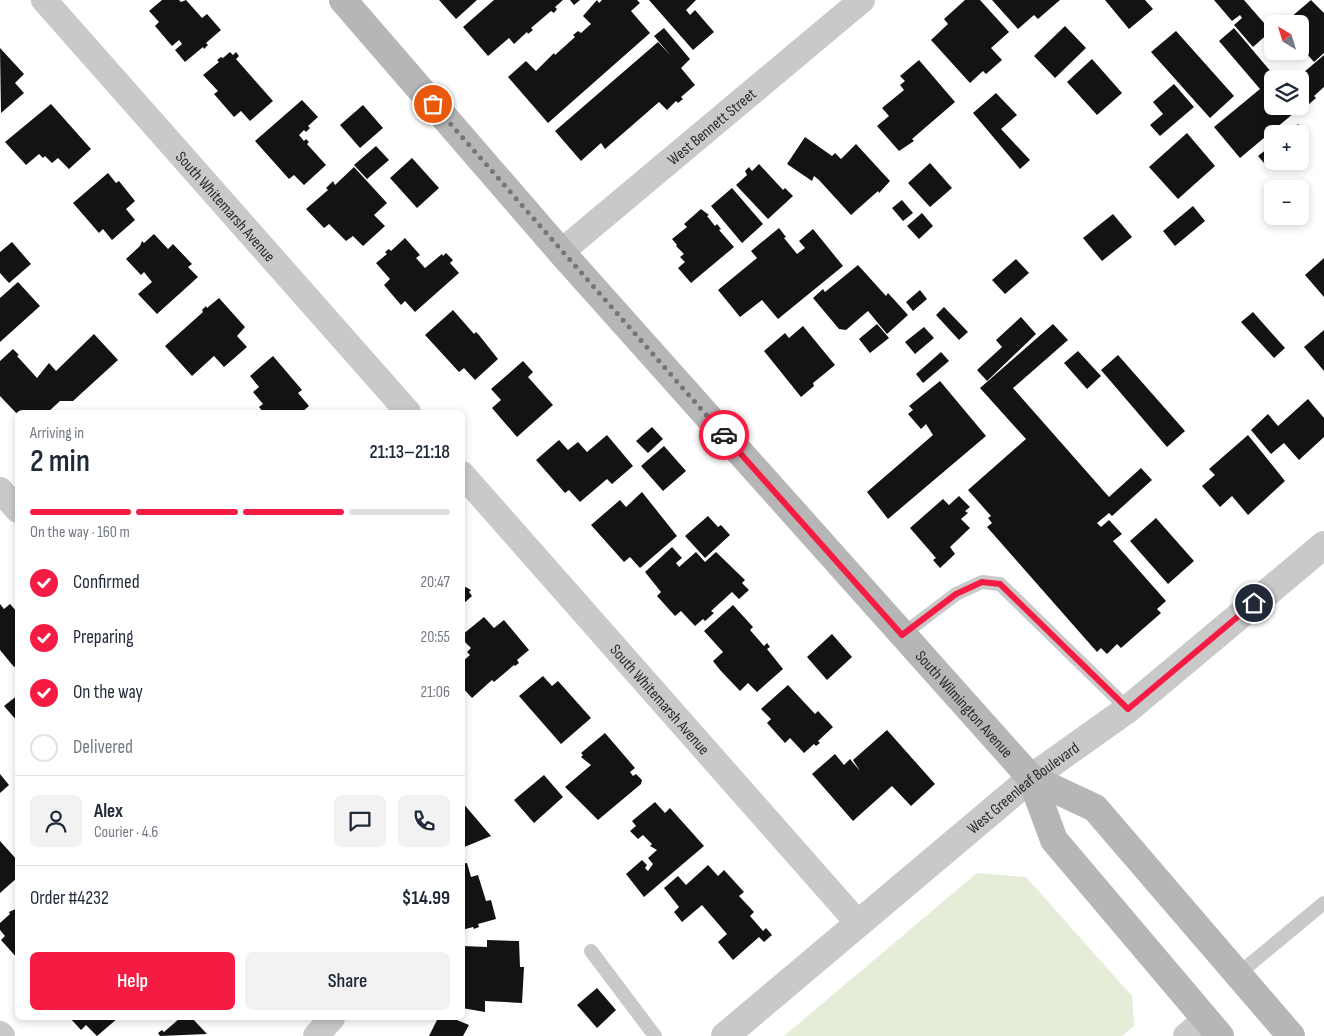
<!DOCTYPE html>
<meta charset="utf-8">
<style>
:root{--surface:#fff;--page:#f2f2f3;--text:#1f2937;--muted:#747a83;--line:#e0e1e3;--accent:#f61b43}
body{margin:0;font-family:"Sofia Sans Condensed",sans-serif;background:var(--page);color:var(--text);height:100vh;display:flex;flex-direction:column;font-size:19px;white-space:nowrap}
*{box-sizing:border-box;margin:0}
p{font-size:16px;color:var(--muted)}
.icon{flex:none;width:28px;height:28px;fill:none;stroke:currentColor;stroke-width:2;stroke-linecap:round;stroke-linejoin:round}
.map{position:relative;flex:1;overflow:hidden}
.details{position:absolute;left:15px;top:410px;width:450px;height:610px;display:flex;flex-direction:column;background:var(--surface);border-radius:8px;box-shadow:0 2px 8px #0003}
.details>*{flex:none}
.needle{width:32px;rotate:322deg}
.controls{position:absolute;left:1264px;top:15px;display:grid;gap:10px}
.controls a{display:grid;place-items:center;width:45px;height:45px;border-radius:8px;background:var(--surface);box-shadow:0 2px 8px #0003;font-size:25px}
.pin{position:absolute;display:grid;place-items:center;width:42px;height:42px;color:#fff;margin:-21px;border:2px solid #fff;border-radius:50%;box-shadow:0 1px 5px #0007}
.courier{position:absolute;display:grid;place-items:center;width:50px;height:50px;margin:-25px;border:4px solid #f61b43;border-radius:50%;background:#fff;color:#222;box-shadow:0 1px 6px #0007}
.summary em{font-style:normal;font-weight:600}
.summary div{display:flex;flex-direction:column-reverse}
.summary{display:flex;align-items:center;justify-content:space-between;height:85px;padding:0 15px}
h1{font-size:32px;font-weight:600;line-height:38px}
.bar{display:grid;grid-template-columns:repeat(4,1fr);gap:8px 5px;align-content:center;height:60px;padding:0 15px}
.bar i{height:6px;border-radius:4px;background:var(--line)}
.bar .current{background:var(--accent)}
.bar p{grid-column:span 4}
.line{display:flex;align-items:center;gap:12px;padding:0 15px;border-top:1px solid var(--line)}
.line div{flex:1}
.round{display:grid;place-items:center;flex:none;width:52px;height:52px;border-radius:8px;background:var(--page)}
ol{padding:0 15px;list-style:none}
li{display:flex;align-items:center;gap:15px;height:55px}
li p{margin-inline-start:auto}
li .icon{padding:5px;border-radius:50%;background:var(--accent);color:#fff;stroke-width:4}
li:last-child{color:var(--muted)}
li i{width:28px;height:28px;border:2px solid var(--line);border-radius:50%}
.button{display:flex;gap:10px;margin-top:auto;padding:10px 15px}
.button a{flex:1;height:58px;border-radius:8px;background:var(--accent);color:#fff;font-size:20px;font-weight:600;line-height:58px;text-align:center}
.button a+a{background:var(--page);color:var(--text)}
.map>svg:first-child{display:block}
.green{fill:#e5ecd7}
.building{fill:#131313}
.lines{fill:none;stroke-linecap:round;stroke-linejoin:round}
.service{stroke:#c9c9c9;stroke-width:14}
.minor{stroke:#c9c9c9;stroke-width:26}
.tertiary{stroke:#c9c9c9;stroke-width:28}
.secondary{stroke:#b6b6b6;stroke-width:28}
.done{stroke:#767676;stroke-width:5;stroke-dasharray:0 9}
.route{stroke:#f61b43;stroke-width:6}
.labels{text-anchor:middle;stroke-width:5;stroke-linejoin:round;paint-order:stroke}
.street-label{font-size:16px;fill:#2c2c2c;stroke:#fff}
</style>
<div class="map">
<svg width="1324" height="1036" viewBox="0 0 1324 1036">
<rect width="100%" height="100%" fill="#fff"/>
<path class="green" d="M977,873L1026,877L1132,996L1134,1026L1122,1036H784Z"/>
<path class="building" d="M162,0H179L181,2L186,0L202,18L207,14L221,30L206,43L208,45L204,49L203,47L185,62L175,50L182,44L179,40L172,46L155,26L159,22L149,11Z
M439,0H477L456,19Z
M494,0H563L555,7L557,9L554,13L551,11L531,28L533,30L528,34L527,32L514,44L509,38L488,56L463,27Z
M570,0H580L574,5Z
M597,0L599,3L602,0H637L640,3L631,11L650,33L548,123L508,77L526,61L536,71L554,53L555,55L575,37L573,35L578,31L581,33L591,24L583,16Z
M649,0H696L686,10L690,15L695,10L714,32L693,50Z
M965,0H980L1009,32L991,48L1002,60L986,74L983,71L970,83L931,40L948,24L944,19Z
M992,0H1060L1038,19L1034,15L1018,29Z
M1105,0H1145L1153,9L1129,29Z
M1214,0H1244L1271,31L1253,47L1234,25L1242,18L1240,15L1232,21Z
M1311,0L1324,13V53L1314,62L1300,46V24H1283Z
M1065,26L1086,48L1055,78L1034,56Z
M664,28L690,59L681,68L695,85L681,97L683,99L678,103L676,101L667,110L659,102L605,149L601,143L581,161L555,131L658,42L671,56L654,36Z
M1234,28L1277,79H1272V106H1300V79H1296L1324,55V87L1314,96L1316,98L1308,105L1306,103L1240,158L1214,127L1260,89L1219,41Z
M1176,31L1234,96L1210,118L1151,52Z
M0,48L24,74L15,83L24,93L1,113Z
M230,52L233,55L236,52L239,56L236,59L273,101L250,121L241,111L234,117L214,94L218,91L203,75L219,62L217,60L221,57L223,58Z
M1092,59L1122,93L1097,115L1067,82Z
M919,60L955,102L912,139L914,141L899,151L877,126L889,116L882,108L904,90L900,85L905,81L900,76Z
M1174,84L1194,107L1160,136L1150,125L1163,114L1153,102Z
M996,93L1017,115L1001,129L1030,160L1020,169L973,113Z
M302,100L318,117L308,126L310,128L306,132L304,130L299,135L304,141L306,139L309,142L307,144L326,165L304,185L294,175L289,179L255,141Z
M51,104L91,149L69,169L58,158L52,163L45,156L43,158L39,154L26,165L5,142Z
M363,105L383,128L360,148L340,125Z
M1298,124L1309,137L1300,145V134H1286Z
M1187,133L1215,166L1178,199L1149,167Z
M805,137L832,156L835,153L841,159L856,144L890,181L879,193L878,191L851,215L819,180L814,176L812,181L787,164Z
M1272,145V161H1280L1270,170L1258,156Z
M376,146L389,160L367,179L354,165Z
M412,158L439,188L417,208L390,178Z
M930,163L952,188L930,207L908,183Z
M759,164L783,190L785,188L793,196L768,219L736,185L747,175L745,171L749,167L752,171Z
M354,167L387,203L374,215L385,226L363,246L353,236L346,241L329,224L324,228L306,209L328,190L326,188L333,181L335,185Z
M108,173L116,183L119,181L135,201L126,209L135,220L112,240L103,229L99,233L73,203Z
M732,188L763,224L742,243L711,206Z
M902,200L913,213L903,221L892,208Z
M1193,206L1205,221L1175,246L1163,231Z
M701,209L709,215L707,216L715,226L717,224L721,229L719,230L734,247L691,283L678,268L685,262L680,257L684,254L676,246L677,245L672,239L687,227L684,224Z
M922,213L933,226L919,239L907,226Z
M1113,214L1132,237L1102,261L1083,238Z
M779,228L786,237L784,238L797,254L805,248L799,241L813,229L843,266L778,319L762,300L740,317L718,290L757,258L751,251Z
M154,234L168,249L173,244L192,264L188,267L198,277L157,314L138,294L152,282L144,272L141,275L126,259L140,246L142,241L144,243Z
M405,238L420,255L416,258L425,268L442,254L443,256L446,253L453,260L450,263L459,273L415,312L405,301L401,305L384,285L390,279L376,263L387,254L385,252L389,249L391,251Z
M12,242L31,264L9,283L0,273V252Z
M1324,258V297L1305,275Z
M1016,259L1029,273L1005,294L992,280Z
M858,265L886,296L888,293L908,315L887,334L868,311L846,330L839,329L813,298L823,289L825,292Z
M18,282L40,306L0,342V298Z
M920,290L927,299L913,311L906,302Z
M219,298L245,327L237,336L247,347L224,367L214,356L192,376L165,346L203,312L202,310L206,306L207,308Z
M944,307L968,332L959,340L936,315Z
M453,310L474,334L476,332L479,335L498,359L475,380L464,368L459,372L425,335Z
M1253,312L1285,348L1274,358L1241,322Z
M1021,317L1036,334L987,381L977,370L1002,347L996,340Z
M877,324L889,338L870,353L859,339Z
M1053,324L1068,340L1013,388L1109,497L1141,468L1152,480L1112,516L1109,513L1097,523L1101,527L1109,520L1122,534L1113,541L1166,601L1157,609L1161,613L1121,648L1117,644L1107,654L1101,648L1097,652L987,527L992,523L988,518L991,516L968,490L1026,439L980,388Z
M803,326L835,365L813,383L814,386L801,397L764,351L785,333L789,338Z
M924,327L934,338L915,354L905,342Z
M1324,330V371L1304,347Z
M94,334L118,360L73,401H60L48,412H18V415L0,396V361L13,349L19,355L17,356L37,378L49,363L56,371Z
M1078,351L1101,376L1087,389L1064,363Z
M941,352L949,361L923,383L916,374Z
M1118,355L1185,431L1167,447L1101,370Z
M273,356L302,390L298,393L309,406L302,412H263L259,407L263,404L253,392L259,387L250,376Z
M523,361L533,372L528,377L553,405L517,437L492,408L501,400L491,389Z
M940,381L986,436L888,519L867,492L933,435L926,424L921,429L908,414L913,410L909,406Z
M1308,399L1324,418V437L1299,460L1284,443L1271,454L1251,430L1268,414L1278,426Z
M652,427L663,439L648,453L636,441Z
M607,435L633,466L612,484L607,479L580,502L569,490L565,493L536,460L559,440L568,450L578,442L587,452Z
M1248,435L1285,481L1248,515L1232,496L1220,507L1202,486L1215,475L1209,469Z
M664,446L686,471L663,491L641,466Z
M642,492L677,536L640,568L630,557L624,562L591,525L620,500L626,507Z
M959,496L970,507L965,511L968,513L961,519L970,528L950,547L955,554L940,568L933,560L936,558L910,528L943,499L949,505Z
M708,516L718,527L721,525L730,535L705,558L685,536Z
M1156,518L1194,561L1168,584L1130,541Z
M672,547L682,558L676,563L679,567L696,552L705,562L716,552L745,580L742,583L749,590L739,599L732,592L711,611L714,613L705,621L703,619L695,626L681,611L675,616L657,596L661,592L645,572Z
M462,585L471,590L469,592L472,596L462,605Z
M0,604L4,609L10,604L18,613V664L14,667L0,650Z
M733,605L753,627L750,630L764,646L767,643L770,647L767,649L783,669L757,692L748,683L740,691L720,670L713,661L723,652L704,631Z
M484,617L494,628L504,620L529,650L517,660L519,663L515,666L514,665L494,682L492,680L472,698L462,687V662L470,655L467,652L471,648L462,639V635Z
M832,634L852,657L827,680L807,657Z
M543,676L552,686L558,681L591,718L561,744L519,696Z
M788,685L815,714L818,711L833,727L818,741L820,743L816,746L814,744L804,753L790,738L785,743L767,723L771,719L761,709Z
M18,695V722L4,706Z
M887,730L935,784L911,806L892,786L853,821L812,774L835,754L844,765L850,759L860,771L853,760Z
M605,733L635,768L630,772L633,776L636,774L642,780L641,784L598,820L565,787L591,765L581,757L583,755L581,753Z
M0,774L9,785L0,793Z
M544,775L563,797L534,823L514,800Z
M462,802L491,836L462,848Z
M655,802L665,813L670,808L704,846L644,897L626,874L642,860L647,865L645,868L648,871L653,864L648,858L657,850L650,846L652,844L643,835L638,839L630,831L636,826L632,821Z
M0,841L18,861V877L0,893Z
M467,863L471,877L478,875L486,901L491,900L496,919L478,924L479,927L474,929L473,927L462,930V864Z
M708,865L718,876L724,870L744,892L739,896L754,912L750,916L763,931L766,928L772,935L764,942L759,937L733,960L718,942L727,934L702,905L682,922L674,912L679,907L664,888L678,876L686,885Z
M18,908V959L1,940L5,936L0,930V923L10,914L9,912Z
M487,940L519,941L520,967H524L522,1003L485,1001V1012L462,1008V946L487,947Z
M597,988L616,1010L597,1028L577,1005Z
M70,1018H118L97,1036L86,1025L81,1030Z
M180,1018H192L207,1034L160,1036L158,1033L162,1030L164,1032Z
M438,1018H452L469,1025L463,1036H429Z"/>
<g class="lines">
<path class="service" d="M902,635L956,594L982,582L1000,584L1128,709
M591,951L655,1036
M1237,975L1324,903"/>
<g class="minor">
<path id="s1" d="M44,0L408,412"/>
<path id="s2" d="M561,252L862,0"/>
<path id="s3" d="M462,474L858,923"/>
<path d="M0,490L18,510"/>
<path d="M0,1034L2,1036"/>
<path d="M316,1036L332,1018"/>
<path d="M1186,1036L1205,1020"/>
</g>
<path class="tertiary" id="s4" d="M725,1036L1031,778L1128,709L1324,545"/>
<g class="secondary">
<path id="s5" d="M343,0L561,252L1031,778L1054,840L1220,1036"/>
<path d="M1031,778L1095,808L1291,1036"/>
</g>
</g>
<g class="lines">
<path class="done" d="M433,104L724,435"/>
<path class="route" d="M724,435L902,635L956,594L982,582L1000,584L1128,709L1254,603"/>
</g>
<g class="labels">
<g class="street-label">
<text dy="6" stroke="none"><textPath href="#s2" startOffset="196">West Bennett Street</textPath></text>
<text dy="6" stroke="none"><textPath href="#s1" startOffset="275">South Whitemarsh Avenue</textPath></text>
<text dy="6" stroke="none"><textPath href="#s3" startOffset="300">South Whitemarsh Avenue</textPath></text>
<text dy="6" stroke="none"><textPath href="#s5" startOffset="939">South Wilmington Avenue</textPath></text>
<text dy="6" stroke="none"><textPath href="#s4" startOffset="388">West Greenleaf Boulevard</textPath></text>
</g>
</g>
</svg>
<div class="controls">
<a><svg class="needle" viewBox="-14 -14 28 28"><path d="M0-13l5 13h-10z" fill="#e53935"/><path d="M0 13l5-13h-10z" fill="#747a83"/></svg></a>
<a><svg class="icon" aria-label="layers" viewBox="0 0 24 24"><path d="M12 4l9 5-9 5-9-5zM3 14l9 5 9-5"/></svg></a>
<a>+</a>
<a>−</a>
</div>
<div class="pin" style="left:433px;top:104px;background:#ea580c"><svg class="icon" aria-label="bag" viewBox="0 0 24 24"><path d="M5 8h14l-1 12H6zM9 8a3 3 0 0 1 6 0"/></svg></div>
<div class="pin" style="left:1254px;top:603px;background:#1f2937"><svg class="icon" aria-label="home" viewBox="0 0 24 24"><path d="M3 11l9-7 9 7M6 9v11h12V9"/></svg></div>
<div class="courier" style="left:724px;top:435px"><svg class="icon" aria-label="car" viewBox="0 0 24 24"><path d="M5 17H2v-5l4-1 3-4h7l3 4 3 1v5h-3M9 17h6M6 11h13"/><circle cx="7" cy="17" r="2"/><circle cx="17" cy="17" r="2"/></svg></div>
<section class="details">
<div class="summary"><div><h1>2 min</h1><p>Arriving in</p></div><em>21:13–21:18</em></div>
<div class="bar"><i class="current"></i><i class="current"></i><i class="current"></i><i></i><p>On the way · 160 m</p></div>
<ol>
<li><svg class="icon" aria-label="check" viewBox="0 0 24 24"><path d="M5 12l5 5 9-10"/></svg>Confirmed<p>20:47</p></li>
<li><svg class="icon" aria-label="check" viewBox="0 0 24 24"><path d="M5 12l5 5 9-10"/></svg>Preparing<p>20:55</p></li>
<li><svg class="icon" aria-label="check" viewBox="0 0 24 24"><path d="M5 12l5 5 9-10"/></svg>On the way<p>21:06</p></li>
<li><i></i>Delivered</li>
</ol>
<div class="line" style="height:90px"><a class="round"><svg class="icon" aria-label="person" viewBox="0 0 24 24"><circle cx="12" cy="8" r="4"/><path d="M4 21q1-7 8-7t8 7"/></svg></a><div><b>Alex</b><p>Courier · 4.6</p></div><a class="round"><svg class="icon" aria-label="chat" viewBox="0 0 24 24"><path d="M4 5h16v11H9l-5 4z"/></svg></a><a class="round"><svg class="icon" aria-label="phone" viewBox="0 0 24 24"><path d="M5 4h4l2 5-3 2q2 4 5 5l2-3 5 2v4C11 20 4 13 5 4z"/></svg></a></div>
<div class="line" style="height:65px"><div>Order #4232</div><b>$14.99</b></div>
<div class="button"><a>Help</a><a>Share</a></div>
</section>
</div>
